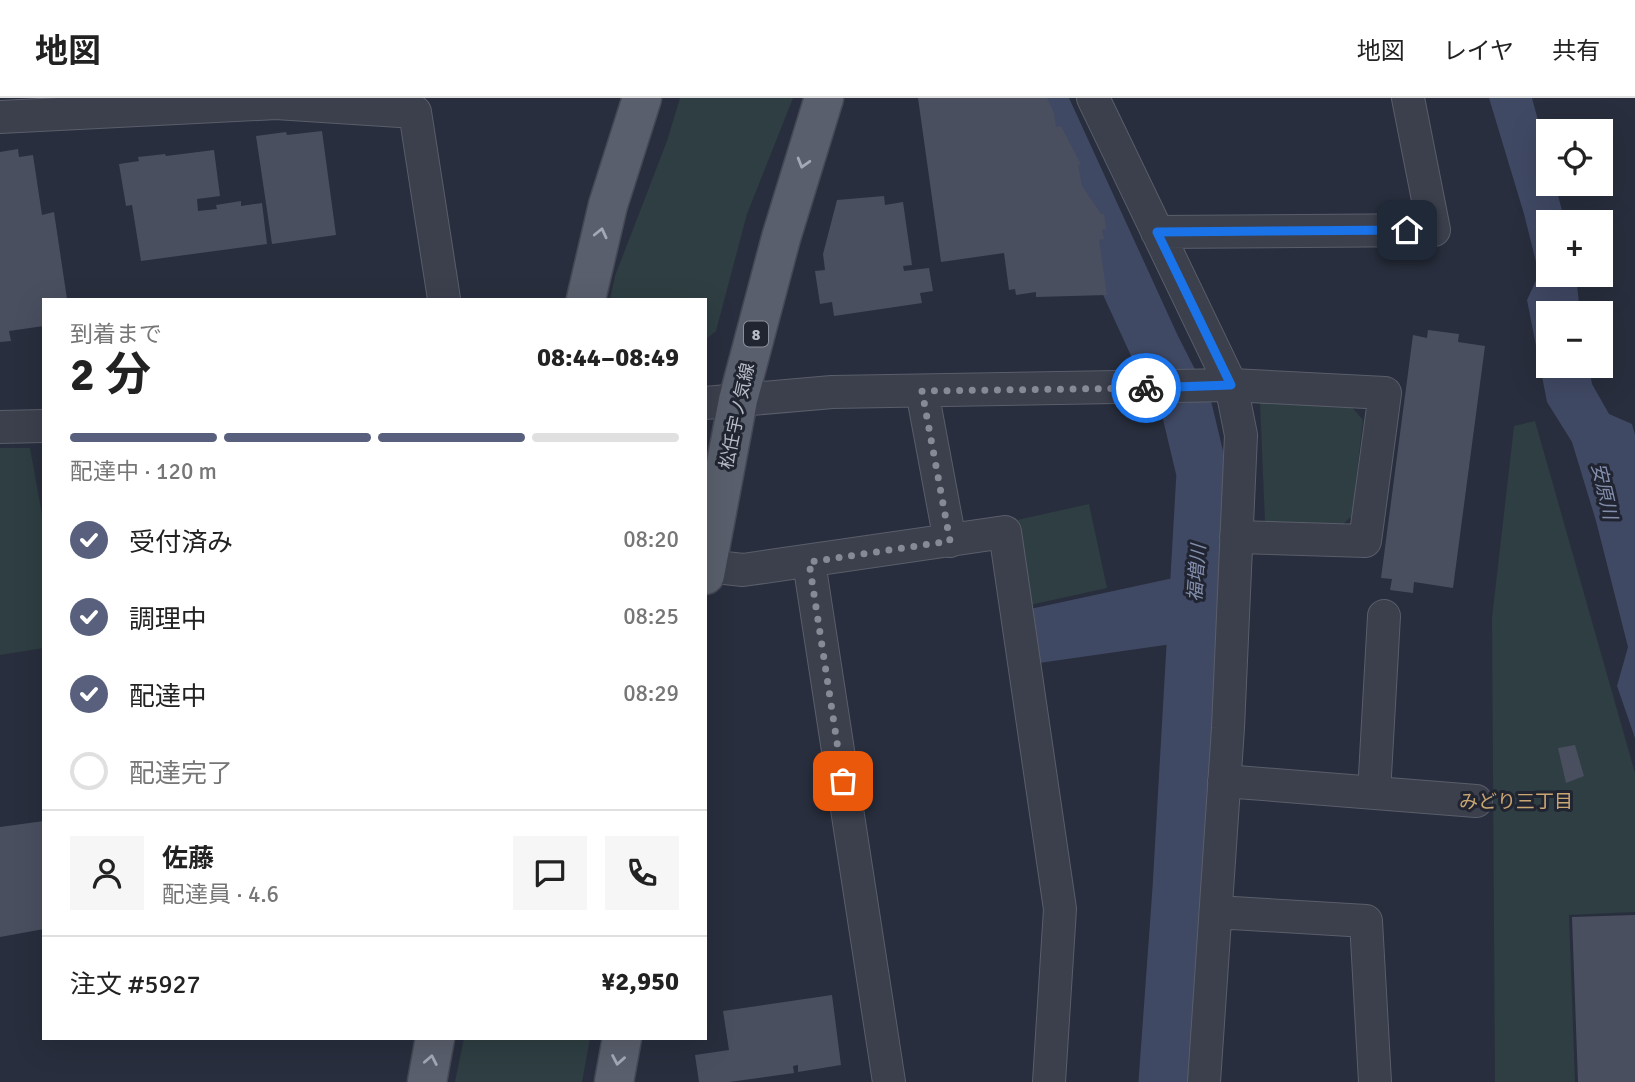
<!DOCTYPE html>
<html lang="ja">
<meta charset="utf-8">
<style>
:root{--surface:#fff;--page:#f6f6f6;--text:#222;--muted:#767676;--line:#e0e0e0;--accent:#58607d}
body{margin:0;font-family:Signika,"Noto Sans JP",sans-serif;background:var(--page);color:var(--text);height:100vh;display:flex;flex-direction:column;font-size:26px;white-space:nowrap}
*{box-sizing:border-box;margin:0}
p{font-size:23px;color:var(--muted)}
.icon{flex:none;width:38px;height:38px;fill:none;stroke:currentColor;stroke-width:2;stroke-linecap:round;stroke-linejoin:round}
.map{position:relative;flex:1;overflow:hidden}
.drawer{position:absolute;left:42px;top:200px;width:665px;height:742px;display:flex;flex-direction:column;background:var(--surface);border-radius:0px;box-shadow:0 7px 28px #0002}
.drawer>*{flex:none}
.tools{position:absolute;left:1536px;top:21px;display:grid;gap:14px}
.tools a{display:grid;place-items:center;width:77px;height:77px;border-radius:0px;background:var(--surface);box-shadow:0 7px 28px #0002;font-size:35px}
.pin{position:absolute;display:grid;place-items:center;width:60px;height:60px;color:#fff;margin:-30px;border-radius:14px;box-shadow:0 4px 10px #0006}
.courier{position:absolute;display:grid;place-items:center;width:70px;height:70px;margin:-35px;border:5px solid #1a73e8;border-radius:50%;background:#fff;color:#222;box-shadow:0 2px 9px #0007}
.overview em{font-style:normal;font-weight:700}
.overview div{display:flex;flex-direction:column-reverse}
.overview{display:flex;align-items:center;justify-content:space-between;height:119px;padding:0 28px}
h1{font-size:46px;font-weight:700;line-height:52px}
.bar{display:grid;grid-template-columns:repeat(4,1fr);gap:10px 7px;align-content:center;height:84px;padding:0 28px}
.bar i{height:9px;border-radius:5px;background:var(--line)}
.bar .selected{background:var(--accent)}
.bar p{grid-column:span 4}
.line{display:flex;align-items:center;gap:18px;padding:0 28px;border-top:2px solid var(--line)}
.line div{flex:1}
.round{display:grid;place-items:center;flex:none;width:74px;height:74px;border-radius:0px;background:var(--page)}
ol{padding:0 28px;list-style:none}
li{display:flex;align-items:center;gap:21px;height:77px}
li p{margin-inline-start:auto}
li .icon{padding:7px;border-radius:50%;background:var(--accent);color:#fff;stroke-width:4}
li:last-child{color:var(--muted)}
li i{width:38px;height:38px;border:4px solid var(--line);border-radius:50%}
header{display:flex;align-items:center;gap:42px;box-sizing:border-box;height:98px;padding:0 35px;background:var(--surface);border-bottom:2px solid var(--line)}
header strong{font-size:33px}
nav{display:flex;gap:38px;margin-inline-start:auto;font-size:24px}
.map>svg:first-child{display:block}
.green{fill:#2e3e42}
.water{fill:#404964}
.lines{fill:none;stroke-linecap:round;stroke-linejoin:round}
.river{stroke:#404964;stroke-width:51}
.building{fill:#4a4f60}
.street-casing{stroke:#5a5e6b;stroke-width:34}
.primary-casing{stroke:#454956;stroke-width:41}
.street{stroke:#3c404d;stroke-width:32}
.primary{stroke:#5a5f6d;stroke-width:38}
.oneway{stroke:#a5a9b6}
.done{stroke:#868a97;stroke-width:7;stroke-dasharray:0 12.6}
.route{stroke:#1a73e8;stroke-width:9}
.labels{text-anchor:middle;stroke-width:6;stroke-linejoin:round;paint-order:stroke}
.shield{fill:#212532;stroke:#8b8f9b;stroke-width:2}
.shield-label{font-size:16px;font-weight:bold;fill:#b8bcc8}
.street-label{font-size:18px;fill:#b8bcc8;stroke:#212532}
.water-label{font-size:19px;font-style:italic;fill:#838eac;stroke:#212532}
.neighbourhood-label{font-size:19px;fill:#c9a672;stroke:#212532}
</style>
<header>
<strong>地図</strong>
<nav><a>地図</a><a>レイヤ</a><a>共有</a></nav>
</header>
<div class="map">
<svg width="1635" height="984" viewBox="0 0 1635 984">
<rect width="100%" height="100%" fill="#282e3d"/>
<path class="green" d="M680,0H793L747,116L716,233L705,242V201H610L615,178L667,43Z
M1260,305L1350,307L1363,322L1352,418L1342,427L1265,424Z
M1535,323L1635,675V814L1569,817L1575,984H1495L1492,520L1514,328Z
M0,350H30L44,428V550L0,557Z
M1089,406L1107,490L1030,507L1017,422Z
M464,940H590L582,984H455Z"/>
<path class="water" d="M1489,0H1532L1549,63V86H1555L1565,124H1549V177H1576L1580,215H1549V268H1589L1592,286L1609,316L1632,326L1635,337V640L1617,588L1628,549L1596,423L1572,344L1547,304L1527,202L1539,176L1524,116Z
M1178,479L1172,546L1039,565L1030,511Z"/>
<g class="lines">
<path class="river" d="M1041,0L1155,249L1187,312L1202,375L1178,791L1164,984"/>
</g>
<path class="building" d="M918,0H1047L1054,15L1056,29L1061,28L1081,67H1078L1082,88L1101,116H1104L1106,131L1102,132L1104,141L1099,142L1107,197L1036,199V194L1016,197L1015,191L1009,192L1004,155L941,164Z
M322,33L336,137L272,146L256,38L286,34L287,37Z
M18,51L19,59L33,57L42,117L54,114L67,201H44V228L9,233L11,243L0,244V54Z
M214,52L220,98L197,101L198,113L217,111L216,107L241,103V108L262,105L267,146L141,163L132,107L126,108L119,66L139,63L138,59L165,56L166,58Z
M884,98L885,107L903,104L912,167L903,168L904,173L929,170L933,193L920,195L922,205L834,218L832,204L820,206L815,173L825,172L823,156L837,102Z
M1428,232L1459,236L1458,244L1485,248L1453,490L1414,484L1413,495L1390,492L1392,481L1381,480L1413,237L1427,240Z
M1575,647L1584,678L1566,685L1558,650Z
M44,723V831L0,839V729Z
M1635,817V984H1578L1572,819Z
M832,897L841,967L798,974V967L793,968L794,975L729,984H699L695,957L729,952L723,913Z"/>
<g class="lines">
<defs>
<path id="street" d="M276,0V5L415,14L444,201
M1093,0L1231,287L1385,295L1365,443L1236,439
M0,19L276,5
M1157,134L1434,132L1408,0
M922,293L950,443
M705,305L832,294L1231,287L1241,337L1228,630L1204,984
M0,329L44,328
M809,464L889,984
M707,468L743,472L1005,434L1060,811L1049,984
M1224,683L1476,703
M1374,695L1384,518
M1216,814L1366,823L1375,984"/>
<path id="primary" d="M586,201L608,107L642,0
M705,477L738,302L781,140L824,0
M427,984L435,940
M614,984L622,940"/>
</defs>
<use href="#street" class="street-casing"/>
<use href="#primary" class="primary-casing"/>
<use href="#street" class="street"/>
<use href="#primary" class="primary"/>
</g>
<defs><path id="oneway-chevron" d="M-2-3.5L2.5 0L-2 3.5" fill="none" stroke-width="1.6" stroke-linecap="round" stroke-linejoin="round" transform="scale(1.75)"/></defs>
<g class="oneway">
<use href="#oneway-chevron" transform="translate(803 65) rotate(106)"/>
<use href="#oneway-chevron" transform="translate(601 135) rotate(-77)"/>
<use href="#oneway-chevron" transform="translate(431 962) rotate(-79)"/>
<use href="#oneway-chevron" transform="translate(618 962) rotate(100)"/>
</g>
<g class="lines">
<path class="done" d="M843,683L809,464L950,443L922,293L1146,290"/>
<path class="route" d="M1146,290L1231,287L1157,134L1407,132"/>
</g>
<g class="labels">
<rect class="shield" x="744" y="223.5" width="24" height="25" rx="5"/>
<g class="shield-label">
<text x="756" y="242">8</text>
</g>
<g class="street-label">
<text transform="translate(737 318) rotate(-78)" y="6">松任宇ノ気線</text>
</g>
<g class="water-label">
<text transform="translate(1605 393) rotate(77)" y="7">安原川</text>
<text transform="translate(1196 475) rotate(-86)" y="7">福増川</text>
</g>
<g class="neighbourhood-label">
<text x="1516" y="710">みどり三丁目</text>
</g>
</g>
</svg>
<div class="tools">
<a><svg class="icon" aria-label="locate" viewBox="0 0 24 24"><circle cx="12" cy="12" r="6"/><path d="M12 2v4M12 18v4M2 12h4M18 12h4"/></svg></a>
<a>+</a>
<a>−</a>
</div>
<div class="pin" style="left:843px;top:683px;background:#ea580c"><svg class="icon" aria-label="bag" viewBox="0 0 24 24"><path d="M5 8h14l-1 12H6zM9 8a3 3 0 0 1 6 0"/></svg></div>
<div class="pin" style="left:1407px;top:132px;background:#1f2937"><svg class="icon" aria-label="home" viewBox="0 0 24 24"><path d="M3 11l9-7 9 7M6 9v11h12V9"/></svg></div>
<div class="courier" style="left:1146px;top:290px"><svg class="icon" aria-label="bike" viewBox="0 0 24 24"><circle cx="6" cy="16" r="4"/><circle cx="18" cy="16" r="4"/><path d="M6 16l4-8h5l3 8M10 8l3 8H6M13 5h3"/></svg></div>
<section class="drawer">
<div class="overview"><div><h1>2 分</h1><p>到着まで</p></div><em>08:44–08:49</em></div>
<div class="bar"><i class="selected"></i><i class="selected"></i><i class="selected"></i><i></i><p>配達中 · 120 m</p></div>
<ol>
<li><svg class="icon" aria-label="check" viewBox="0 0 24 24"><path d="M5 12l5 5 9-10"/></svg>受付済み<p>08:20</p></li>
<li><svg class="icon" aria-label="check" viewBox="0 0 24 24"><path d="M5 12l5 5 9-10"/></svg>調理中<p>08:25</p></li>
<li><svg class="icon" aria-label="check" viewBox="0 0 24 24"><path d="M5 12l5 5 9-10"/></svg>配達中<p>08:29</p></li>
<li><i></i>配達完了</li>
</ol>
<div class="line" style="height:126px"><a class="round"><svg class="icon" aria-label="person" viewBox="0 0 24 24"><circle cx="12" cy="8" r="4"/><path d="M4 21q1-7 8-7t8 7"/></svg></a><div><b>佐藤</b><p>配達員 · 4.6</p></div><a class="round"><svg class="icon" aria-label="chat" viewBox="0 0 24 24"><path d="M4 5h16v11H9l-5 4z"/></svg></a><a class="round"><svg class="icon" aria-label="phone" viewBox="0 0 24 24"><path d="M5 4h4l2 5-3 2q2 4 5 5l2-3 5 2v4C11 20 4 13 5 4z"/></svg></a></div>
<div class="line" style="height:91px"><div>注文 #5927</div><b>¥2,950</b></div>
</section>
</div>
